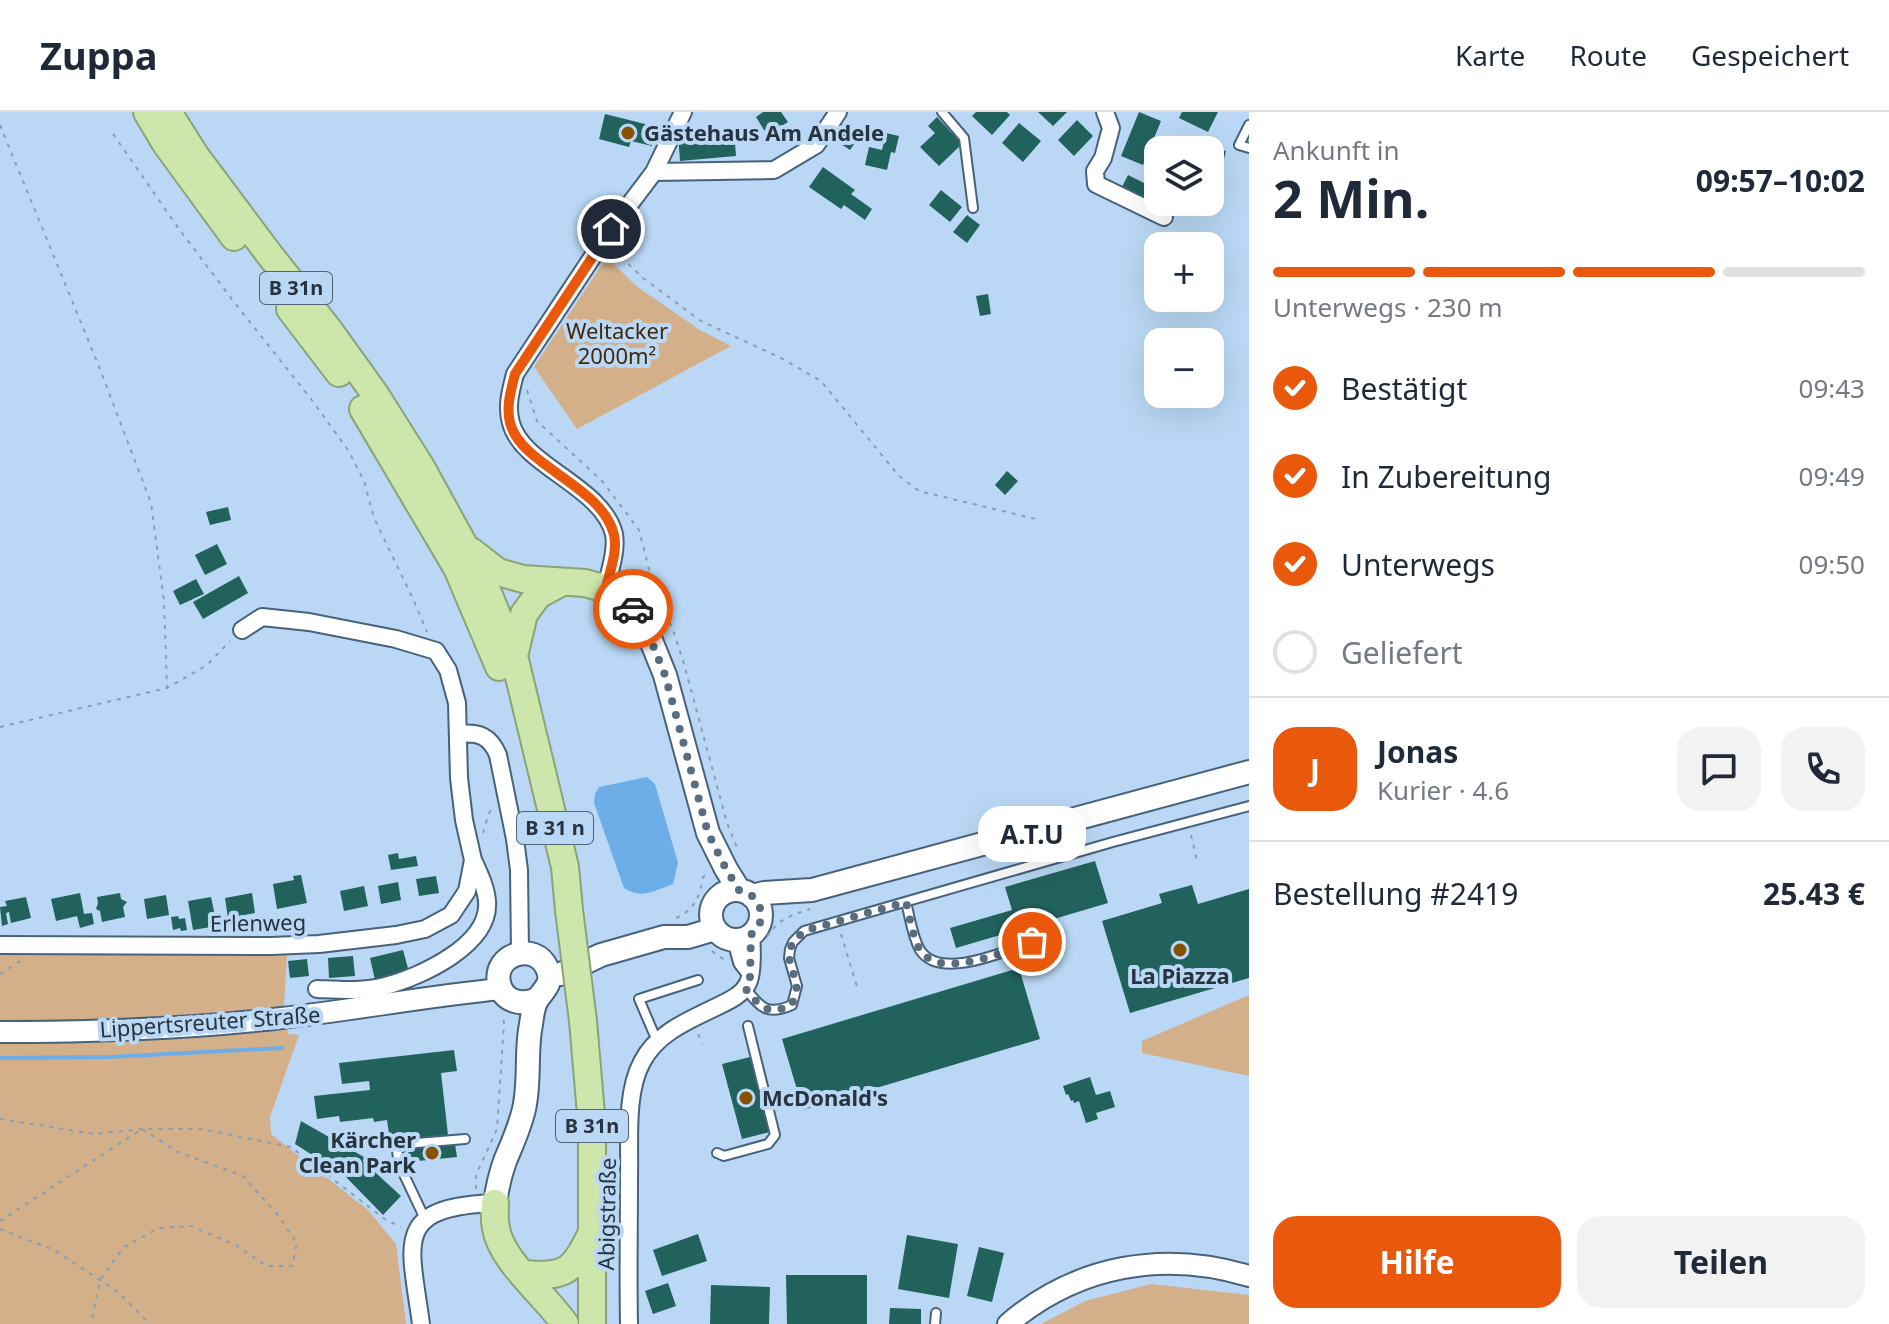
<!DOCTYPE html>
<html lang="de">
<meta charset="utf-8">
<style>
:root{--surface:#fff;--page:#f2f2f3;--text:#1f2937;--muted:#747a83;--line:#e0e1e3;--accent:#ea580c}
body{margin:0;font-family:"Noto Sans",sans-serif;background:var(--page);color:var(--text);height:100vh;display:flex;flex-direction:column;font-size:30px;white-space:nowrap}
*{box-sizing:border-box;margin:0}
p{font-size:26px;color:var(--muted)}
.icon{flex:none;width:44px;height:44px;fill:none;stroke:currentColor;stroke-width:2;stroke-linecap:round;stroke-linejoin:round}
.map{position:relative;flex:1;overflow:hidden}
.panel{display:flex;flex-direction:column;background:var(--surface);width:640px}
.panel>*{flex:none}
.buttons{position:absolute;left:1144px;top:24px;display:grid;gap:16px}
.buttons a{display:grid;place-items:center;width:80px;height:80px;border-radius:16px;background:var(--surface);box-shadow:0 8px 32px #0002;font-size:40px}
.pin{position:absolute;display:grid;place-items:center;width:68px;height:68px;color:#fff;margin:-34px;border:4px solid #fff;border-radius:50%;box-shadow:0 2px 8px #0007}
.courier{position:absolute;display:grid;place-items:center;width:80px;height:80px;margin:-40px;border:6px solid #ea580c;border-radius:50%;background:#fff;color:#222;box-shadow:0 2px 10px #0007}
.bubble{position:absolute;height:56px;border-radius:24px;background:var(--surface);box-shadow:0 8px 32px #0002;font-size:26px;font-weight:700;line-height:56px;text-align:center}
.headline em{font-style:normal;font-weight:700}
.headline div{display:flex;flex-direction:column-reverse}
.headline{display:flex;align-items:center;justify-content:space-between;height:136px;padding:0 24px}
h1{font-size:52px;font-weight:700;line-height:60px}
.bar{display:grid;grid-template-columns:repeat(4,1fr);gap:12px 8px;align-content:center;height:96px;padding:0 24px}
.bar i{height:10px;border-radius:6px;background:var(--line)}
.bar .current{background:var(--accent)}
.bar p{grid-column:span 4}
.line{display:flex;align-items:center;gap:20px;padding:0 24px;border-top:2px solid var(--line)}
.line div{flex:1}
.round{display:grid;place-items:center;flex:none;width:84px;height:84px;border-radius:24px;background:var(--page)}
ol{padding:0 24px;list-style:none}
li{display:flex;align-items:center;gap:24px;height:88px}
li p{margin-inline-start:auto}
li .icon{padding:8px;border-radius:50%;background:var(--accent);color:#fff;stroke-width:4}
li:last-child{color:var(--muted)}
li i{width:44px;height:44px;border:4px solid var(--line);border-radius:50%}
.primary-button{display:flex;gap:16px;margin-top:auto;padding:16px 24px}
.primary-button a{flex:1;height:92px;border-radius:24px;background:var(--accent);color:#fff;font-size:32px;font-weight:700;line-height:92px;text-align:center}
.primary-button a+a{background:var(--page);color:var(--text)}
header{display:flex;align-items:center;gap:48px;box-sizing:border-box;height:112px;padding:0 40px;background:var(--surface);border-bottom:2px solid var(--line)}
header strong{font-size:38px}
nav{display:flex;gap:44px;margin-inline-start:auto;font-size:28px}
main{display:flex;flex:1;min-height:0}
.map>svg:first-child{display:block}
.green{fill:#d3af8a}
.water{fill:#6dade8}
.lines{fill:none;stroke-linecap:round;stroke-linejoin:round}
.stream{stroke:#6dade8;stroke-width:4}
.building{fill:#22625d}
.service-casing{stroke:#48627c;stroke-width:12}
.minor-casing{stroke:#48627c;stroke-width:20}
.tertiary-casing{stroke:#48627c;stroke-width:24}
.secondary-casing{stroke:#48627c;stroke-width:26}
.trunk-casing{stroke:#8aa377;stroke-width:30}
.path{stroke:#889fb6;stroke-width:2;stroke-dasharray:4 6;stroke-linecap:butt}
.service{stroke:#fff;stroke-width:8}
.minor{stroke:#fff;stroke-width:16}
.tertiary{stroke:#fff;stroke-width:20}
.secondary{stroke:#fff;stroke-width:22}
.trunk{stroke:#cce6ab;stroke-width:26}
.trunk-bridge-casing{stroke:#8aa377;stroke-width:30;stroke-linecap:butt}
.trunk-bridge{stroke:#cce6ab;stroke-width:26}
.done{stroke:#5a6d7e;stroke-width:8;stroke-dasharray:0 14.4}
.route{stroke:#ea580c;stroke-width:10}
.poi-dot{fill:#875200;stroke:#bad8f5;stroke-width:3}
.labels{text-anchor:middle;stroke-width:8;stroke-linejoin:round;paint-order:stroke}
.shield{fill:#bad8f5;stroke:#536475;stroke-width:2}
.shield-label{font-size:20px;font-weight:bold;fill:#27333e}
.poi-label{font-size:22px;font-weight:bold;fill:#27333e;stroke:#bad8f5;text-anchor:start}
.park-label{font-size:22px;fill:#40280b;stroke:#bad8f5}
.street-label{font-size:22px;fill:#27333e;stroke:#bad8f5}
</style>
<header>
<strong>Zuppa</strong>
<nav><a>Karte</a><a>Route</a><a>Gespeichert</a></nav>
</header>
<main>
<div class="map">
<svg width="1249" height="1212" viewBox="0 0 1249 1212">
<rect width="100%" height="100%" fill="#bad8f5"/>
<path class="green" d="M607,145L636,174L700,218L731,234L577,317L534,255Z
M0,840L287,843L284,893L288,922L299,923L270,1005L271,1022L368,1098L396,1132L406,1212H0Z
M1249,883V964L1142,941V929Z
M1151,1172L1249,1183V1212H1041L1085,1189Z"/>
<path class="water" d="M647,665L655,672L678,751L673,772C656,778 641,788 624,776L594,691L595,682L599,675Z"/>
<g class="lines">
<path class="stream" d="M0,946L110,945L282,936"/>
</g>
<path class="building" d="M763,0H781L788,10L767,23L756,5Z
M976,0H1007L1010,3L992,23L972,4Z
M1038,0H1067L1053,14Z
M1139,0L1161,9L1143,53L1121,44Z
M1182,0H1218L1208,20L1179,6Z
M605,2L657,15L652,34L631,29L629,35L599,27Z
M937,5L962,32L939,54L920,35L935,21L928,14Z
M1077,8L1093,24L1074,44L1058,28Z
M843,10L861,22L850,38L832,26Z
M1019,11L1041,29L1023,50L1002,31Z
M734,18L736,44L680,49L678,23Z
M886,21L899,24L895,41L891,40L887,58L865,53L869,35L882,38Z
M1203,33L1226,39L1214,86L1210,85V38H1201Z
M823,55L855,78L851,82L872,97L865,108L844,93L841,97L809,75Z
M1128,63L1158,78V90H1172L1168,99L1121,77Z
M941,78L962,95L950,110L929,93Z
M967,103L980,113L967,131L953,120Z
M988,182L991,202L980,204L976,184Z
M1007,359L1018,369L1005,383L995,373Z
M228,395L231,408L210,413L206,400Z
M217,432L227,452L205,463L195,443Z
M239,464L248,481L203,507L193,490Z
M196,467L204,482L180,493L173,479Z
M398,741L399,747L416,744L418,754L391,758L388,743Z
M1095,749L1108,791L956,836L950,816L1012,798L1005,775Z
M301,763L307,791L277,797L273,772L294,768L293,764Z
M436,764L439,781L419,784L416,767Z
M398,770L401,788L381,792L378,774Z
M1192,773L1198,792L1249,777V866L1130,901L1102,809L1162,791L1159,782Z
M364,774L368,794L344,799L340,779Z
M80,781L84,802L92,801L94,812L80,816L77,804L56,809L51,787Z
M120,781L121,787L127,790L123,795L125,805L102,810L100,799L96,797L98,791L97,785Z
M252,781L255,801L228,806L225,786Z
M166,783L169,803L147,807L144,787Z
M26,785L31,806L11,811L9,800L6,801L8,812L2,814L0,795L7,794L5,789Z
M211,785L217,814L193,818L188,789Z
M178,804L179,807L185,806L187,818L181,819L180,816L173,818L171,805Z
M403,838L409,860L375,868L370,846Z
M353,844L355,864L329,866L328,846Z
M307,847L309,864L290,866L288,849Z
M1019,856L1040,927L803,998L782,927Z
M454,938L457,959L441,961L448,1023L390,1029L387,1008L374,1010L373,1006L340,1010L339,1004L317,1007L314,984L370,978L369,969L342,972L339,951Z
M750,945L770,1020L742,1027L722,952Z
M1090,965L1096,983L1110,979L1115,995L1096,1001L1098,1007L1086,1011L1079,989L1074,991L1073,988L1071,989L1068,982L1066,983L1063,974Z
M301,1009L364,1045L363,1049L401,1084L383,1103L345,1064L295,1032Z
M455,1032L457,1045L409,1050L408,1037Z
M698,1122L707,1149L662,1164L653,1138Z
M907,1123L958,1132L949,1186L898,1177Z
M979,1135L1004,1141L992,1190L967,1184Z
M786,1163H867V1212H787Z
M668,1171L676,1194L653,1202L645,1179Z
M711,1173L770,1175L769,1212H710Z
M890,1196L921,1197V1212H889Z"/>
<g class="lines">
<defs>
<path id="service" d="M942,0L964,26L973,96
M1249,13L1239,33L1249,36
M906,790C910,805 912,824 920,838C940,869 1005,839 1032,830
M745,876C761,896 767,904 792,893L797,874L789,846L790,837L793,830L804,819L1113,730L1249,694
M657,929L639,887L698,868
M717,1041L724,1044L768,1032L775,1023L748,914
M425,1107L399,1052L397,1039L405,1032L465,1027
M935,1212L936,1201"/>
<path id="minor" d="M1105,0L1111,16L1103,46L1095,59L1096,72L1164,105
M654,60L774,58L816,33L838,0
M606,477C609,460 617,440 614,422C602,374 522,354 511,311C506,294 511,278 515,262L611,117L654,60L683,0
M459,622C479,620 490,624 498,643L515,727L519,758L520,841
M736,828L742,850L749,859
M0,833L271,834L319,832L396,823L425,817L451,803L467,779L473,748L464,708L459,666L457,591L448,558L436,539L396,527L309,510L262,505L242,518
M317,877C340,878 363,880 385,874C420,865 491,833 487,789C486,775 479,761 473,748
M421,1212C410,1130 392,1095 495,1091
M629,1212C628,1163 629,1114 629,1065C630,1030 625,981 642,950C656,922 687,909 714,896C726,890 742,884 748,871C753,862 752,834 751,823"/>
<path id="tertiary" d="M0,920C94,920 188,917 282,906C355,898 427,884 501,877
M1008,1212C1077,1153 1164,1138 1249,1164"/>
<path id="secondary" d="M606,477L628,490L646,516L665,563L708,721L726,757L739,778
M711 803a25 25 0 1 1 50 0a25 25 0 1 1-50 0Z
M752,784L764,781L812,778L1249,660
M561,862L601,843L664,825H688L715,817
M495,1091C497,1077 500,1063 505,1049C512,1032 520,1015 524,997C530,971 526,944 530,918C532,909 532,896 537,888C544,877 554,871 547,856C535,829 493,842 499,871C503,890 522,894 537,887"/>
<path id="trunk" d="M147,0L166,32L234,125
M168,0L195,43L269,142L329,218L375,282L421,355L465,435L488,481L514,544L565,755L569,798
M290,197L339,261
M363,297L457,456L499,555
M471,439L498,460L523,467L585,471L606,477
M514,544L524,502L538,483L562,470
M583,909L592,1014V1212
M495,1091C495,1099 494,1108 496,1116C501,1149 545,1183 565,1212
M523,1162C565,1166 574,1159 591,1122"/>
</defs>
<use href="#service" class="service-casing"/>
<use href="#minor" class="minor-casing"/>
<use href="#tertiary" class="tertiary-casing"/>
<use href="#secondary" class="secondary-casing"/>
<use href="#trunk" class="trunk-casing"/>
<path class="path" d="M0,13L98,252L151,391L164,489L167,576
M113,22L179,117L234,190L311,287L348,338L364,369L374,406L414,489L427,520
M614,138L643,166L701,209L781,246L821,269L899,364L919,379L1040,408
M527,278L537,309L603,370L639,418L652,469L673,518L684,552L727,711L738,738
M0,615L167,576L207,553L230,529
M483,721L489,701L492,697
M1191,723L1198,752
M676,806C694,798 700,785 703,765L707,763
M841,822L858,878
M767,825C778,807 790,804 810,797
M712,839L726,849
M0,862L22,848
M698,922L702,932
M0,1007L95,1022L142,1017H202L291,1035L386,1108L401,1115
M476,1077V1063L497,1017L504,911L503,905
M0,1109L142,1017L178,1040L243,1064L277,1102L297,1131L292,1154H266L236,1133L191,1114L159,1116L124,1135L100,1168L91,1212
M0,1117L54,1138L118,1180L150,1212"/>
<use href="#service" class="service"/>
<use href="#minor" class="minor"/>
<use href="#tertiary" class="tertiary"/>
<use href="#secondary" class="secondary"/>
<use href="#trunk" class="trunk"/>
<defs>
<path id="trunk-bridge" d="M569,798L583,909"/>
</defs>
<use href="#trunk-bridge" class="trunk-bridge-casing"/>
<use href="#trunk-bridge" class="trunk-bridge"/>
</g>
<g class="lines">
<path class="done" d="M633,497L646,516L665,563L708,721L726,757L739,778L752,784L760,796V811L751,823L750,865L745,876C761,896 767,904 792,893L797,874L789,846L790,837L793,830L804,819L906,790C910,805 912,824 920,838C940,869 1005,839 1032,830"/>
<path class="route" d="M611,117L515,262C511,278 506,294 510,311C521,354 603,374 614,423C618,440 609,460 606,477L628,490L633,497"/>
</g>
<g class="poi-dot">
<circle cx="628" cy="21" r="8"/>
<circle cx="1180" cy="838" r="8"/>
<circle cx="746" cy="986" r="8"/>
<circle cx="432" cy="1041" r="8"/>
</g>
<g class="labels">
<g class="shield">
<rect x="260" y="160" width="72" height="32" rx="6"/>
<rect x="517" y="700" width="76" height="32" rx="6"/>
<rect x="556" y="998" width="72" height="32" rx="6"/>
</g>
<g class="shield-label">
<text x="296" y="183">B 31n</text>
<text x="555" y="723">B 31 n</text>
<text x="592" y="1021">B 31n</text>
</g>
<g class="poi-label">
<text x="644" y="29">Gästehaus Am Andele</text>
<text x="1180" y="872" text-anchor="middle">La Piazza</text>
<text x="762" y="994">McDonald's</text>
<text x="416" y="1036" text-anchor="end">Kärcher<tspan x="416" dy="25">Clean Park</tspan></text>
</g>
<g class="park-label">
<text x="617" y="227">Weltacker<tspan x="617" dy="25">2000m²</tspan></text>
</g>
<g class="street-label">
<text transform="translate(258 811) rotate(-1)" y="8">Erlenweg</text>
<text transform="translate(210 910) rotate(-4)" y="8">Lippertsreuter Straße</text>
<text transform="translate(607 1102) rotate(-89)" y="8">Abigstraße</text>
</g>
</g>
</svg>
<div class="buttons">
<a><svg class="icon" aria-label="layers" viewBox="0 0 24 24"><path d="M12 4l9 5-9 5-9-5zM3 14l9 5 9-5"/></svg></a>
<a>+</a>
<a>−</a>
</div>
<div class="pin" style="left:1032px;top:830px;background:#ea580c"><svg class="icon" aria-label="bag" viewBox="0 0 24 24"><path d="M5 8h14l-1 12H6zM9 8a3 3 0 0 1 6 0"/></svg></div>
<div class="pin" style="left:611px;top:117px;background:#1f2937"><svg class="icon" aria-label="home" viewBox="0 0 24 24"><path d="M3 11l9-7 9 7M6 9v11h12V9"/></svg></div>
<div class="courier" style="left:633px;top:497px"><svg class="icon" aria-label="car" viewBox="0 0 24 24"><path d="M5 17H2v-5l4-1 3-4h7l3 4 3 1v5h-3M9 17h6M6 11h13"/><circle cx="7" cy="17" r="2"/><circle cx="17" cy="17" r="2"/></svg></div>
<div class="bubble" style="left:978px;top:694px;width:108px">A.T.U</div>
</div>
<section class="panel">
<div class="headline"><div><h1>2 Min.</h1><p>Ankunft in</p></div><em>09:57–10:02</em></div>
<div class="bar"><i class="current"></i><i class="current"></i><i class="current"></i><i></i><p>Unterwegs · 230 m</p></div>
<ol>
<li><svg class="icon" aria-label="check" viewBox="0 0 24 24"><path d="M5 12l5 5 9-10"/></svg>Bestätigt<p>09:43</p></li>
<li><svg class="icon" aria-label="check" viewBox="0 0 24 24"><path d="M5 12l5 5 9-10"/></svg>In Zubereitung<p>09:49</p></li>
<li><svg class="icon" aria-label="check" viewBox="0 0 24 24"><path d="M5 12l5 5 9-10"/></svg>Unterwegs<p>09:50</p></li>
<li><i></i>Geliefert</li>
</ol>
<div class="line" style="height:144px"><b class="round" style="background:var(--accent);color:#fff">J</b><div><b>Jonas</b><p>Kurier · 4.6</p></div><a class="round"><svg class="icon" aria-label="chat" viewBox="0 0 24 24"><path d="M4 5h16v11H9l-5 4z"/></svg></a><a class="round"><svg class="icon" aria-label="phone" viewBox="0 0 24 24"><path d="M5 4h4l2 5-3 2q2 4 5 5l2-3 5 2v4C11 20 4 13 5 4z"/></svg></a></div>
<div class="line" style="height:104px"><div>Bestellung #2419</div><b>25.43 €</b></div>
<div class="primary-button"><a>Hilfe</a><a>Teilen</a></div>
</section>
</main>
